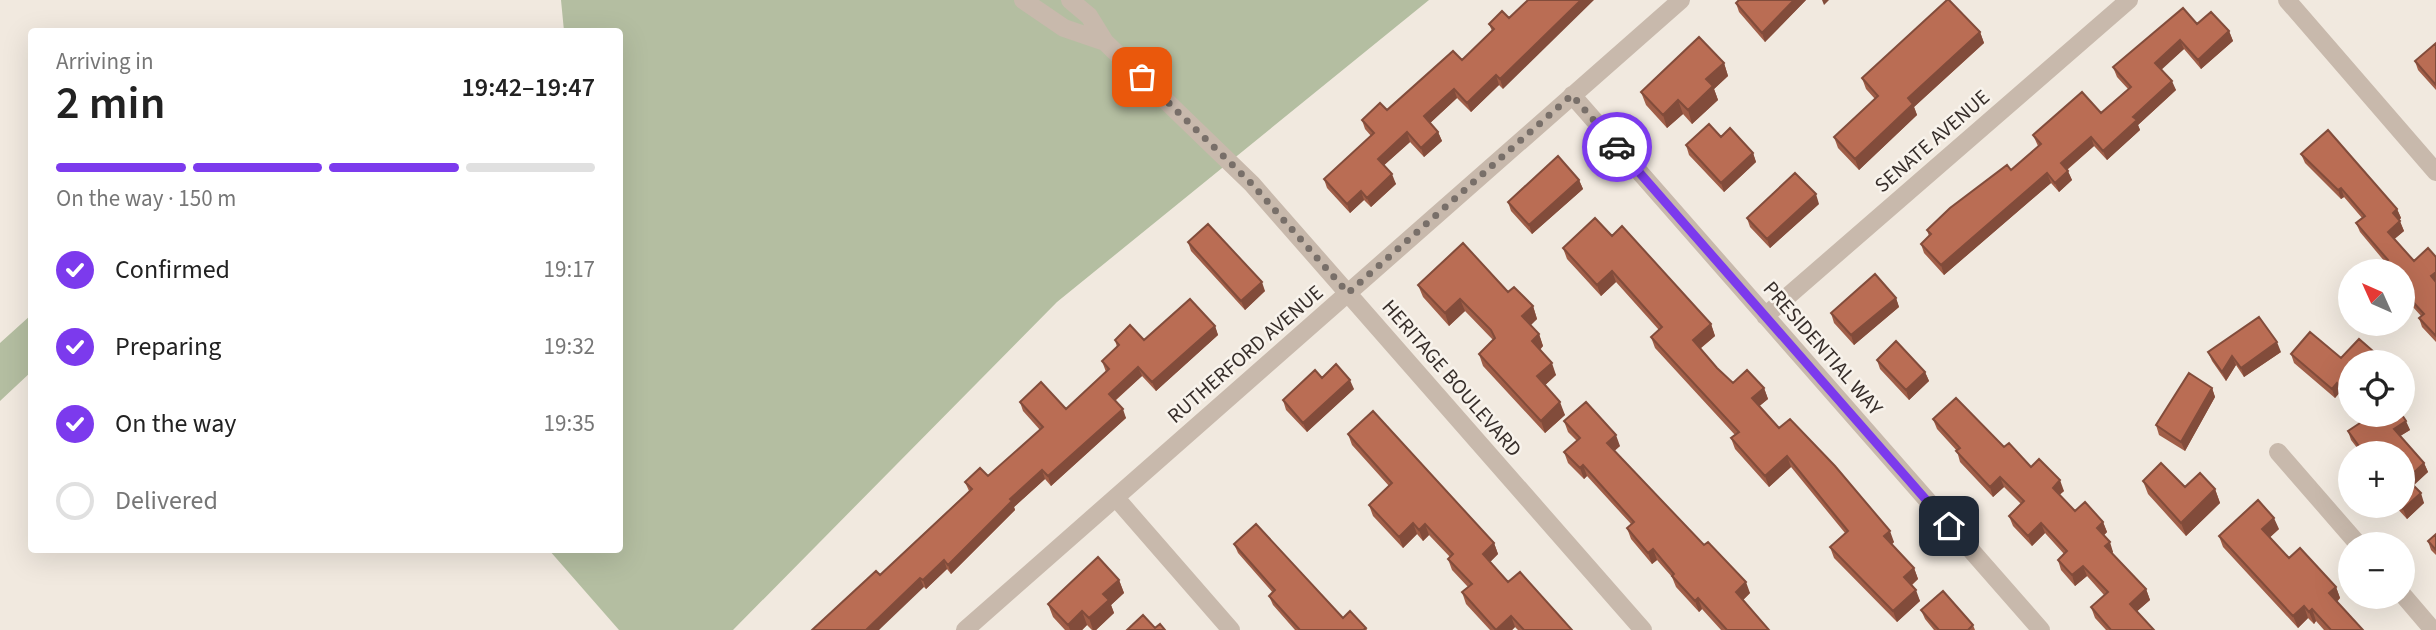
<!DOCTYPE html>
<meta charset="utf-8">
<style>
:root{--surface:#fff;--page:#f2f2f2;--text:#222;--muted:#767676;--line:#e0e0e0;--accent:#7c3aed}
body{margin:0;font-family:"Source Sans 3",sans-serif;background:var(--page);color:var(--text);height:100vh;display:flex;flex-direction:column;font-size:26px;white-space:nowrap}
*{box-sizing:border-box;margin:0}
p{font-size:23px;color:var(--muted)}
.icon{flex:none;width:38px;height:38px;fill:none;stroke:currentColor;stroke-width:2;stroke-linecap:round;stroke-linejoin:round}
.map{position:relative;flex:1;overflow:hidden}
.drawer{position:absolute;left:28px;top:28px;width:595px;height:525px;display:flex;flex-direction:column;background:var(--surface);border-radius:7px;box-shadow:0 7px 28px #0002}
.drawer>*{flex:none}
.needle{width:46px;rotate:315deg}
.buttons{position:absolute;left:2338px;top:259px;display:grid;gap:14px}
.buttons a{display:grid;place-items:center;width:77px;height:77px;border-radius:50%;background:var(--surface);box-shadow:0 7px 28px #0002;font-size:35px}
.pin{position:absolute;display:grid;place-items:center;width:60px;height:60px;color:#fff;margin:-30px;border-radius:14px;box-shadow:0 4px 10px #0006}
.courier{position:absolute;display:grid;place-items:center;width:70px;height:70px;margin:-35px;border:5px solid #7c3aed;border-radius:50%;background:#fff;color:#222;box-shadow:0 2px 9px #0007}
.summary em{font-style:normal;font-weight:600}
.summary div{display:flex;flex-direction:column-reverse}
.summary{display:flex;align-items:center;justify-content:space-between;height:119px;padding:0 28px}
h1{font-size:46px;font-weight:600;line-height:52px}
.bar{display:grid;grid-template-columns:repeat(4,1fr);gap:10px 7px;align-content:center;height:84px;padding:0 28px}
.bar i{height:9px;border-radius:5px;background:var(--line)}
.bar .active{background:var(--accent)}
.bar p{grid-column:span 4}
ol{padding:0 28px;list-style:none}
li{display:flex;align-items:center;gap:21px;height:77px}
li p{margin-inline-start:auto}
li .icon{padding:7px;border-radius:50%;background:var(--accent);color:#fff;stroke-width:4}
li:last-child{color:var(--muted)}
li i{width:38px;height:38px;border:4px solid var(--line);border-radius:50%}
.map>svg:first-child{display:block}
.green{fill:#b4bea1}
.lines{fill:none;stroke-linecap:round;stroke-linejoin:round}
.minor{stroke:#c8b9ac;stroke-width:18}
.wall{fill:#a05e48}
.shaded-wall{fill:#824c3b}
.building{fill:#ba6d54;stroke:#824c3b;stroke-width:2}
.done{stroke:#786f69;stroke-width:7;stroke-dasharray:0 12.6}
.route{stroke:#7c3aed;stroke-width:9}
.labels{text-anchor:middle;stroke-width:5;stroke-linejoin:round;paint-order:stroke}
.street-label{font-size:21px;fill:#372e2a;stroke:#f8f3ec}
</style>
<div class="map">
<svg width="2436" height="630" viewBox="0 0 2436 630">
<rect width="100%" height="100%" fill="#f1e9df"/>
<path class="green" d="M561,0H1429L1057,302L733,630H619L549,550H620V32L564,31Z
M31,315V372L0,401V343Z"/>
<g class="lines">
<path class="minor" d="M1023,0L1064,28L1105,42
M1070,0L1089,16L1105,42L1252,184L1643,630
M2287,0L2436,172
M1572,95L2041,630
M1765,316L2129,0
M2278,452L2358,544
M1116,498L1231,630
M2403,595L2433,630
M965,630L1681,0"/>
</g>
<path class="wall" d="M1739,0H1806L1765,42L1739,12L1736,3Z
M1502,11L1503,89L1499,85L1471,112L1457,98L1430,123L1438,132L1442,141L1424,157L1410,142L1384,165L1396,184L1371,207L1364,200L1350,213L1327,188L1324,179L1371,136L1365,129L1362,120L1387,110L1462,60L1492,31L1489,24Z
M2197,24L2229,31L2233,41L2201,69L2184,49L2161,69L2176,90L2138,125L2140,130L2107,160L2094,146L2067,170L2072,180L2059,192L2051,183L1944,275L1924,253L1921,244L1929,236L1927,230L2011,170L2038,146L2033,135L2101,113L2128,89L2117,77L2113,67Z
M1980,32L1984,43L1914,107L1917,115L1859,170L1838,148L1834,137L1875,99L1866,89L1862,78Z
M2436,43V90L2418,70L2415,61Z
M1724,63L1728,76L1714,89L1718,100L1692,124L1683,114L1667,128L1646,105L1641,92Z
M1686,145L1753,153L1756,162L1724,192L1689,155Z
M2301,154L2397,209L2401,218L2399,220L2404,231L2394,239L2414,261L2436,257V342L2422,327L2419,318L2421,316L2403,296V271H2382L2381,266L2385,262L2360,232L2356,223L2362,218L2344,197L2341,199L2305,163Z
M1579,180L1583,189L1532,234L1511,211L1508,202Z
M1819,204L1770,248L1750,227L1747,218Z
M1612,236L1711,324L1715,336L1700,349L1717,368L1733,383L1764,388L1768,399L1759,406L1779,428L1894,542L1892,544L1914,568L1918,579L1912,585L1920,601L1897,622L1834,558L1830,547L1845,533L1791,467L1769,487L1735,449L1731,438L1735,435L1655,348L1651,337L1659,330L1616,282L1601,296L1567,259L1563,248Z
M1188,242L1265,291L1245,310L1191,251Z
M1418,285L1508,292L1533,306L1537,319L1530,325L1539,334L1543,346L1540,350L1556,375L1545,385L1565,415L1545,433L1483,366L1479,354L1493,340L1465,311L1449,326L1423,297Z
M1896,298L1899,307L1854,345L1834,323L1831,313Z
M1215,326L1218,335L1156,391L1142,376L1115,401L1126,418L1051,486L1045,479L1014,507L1015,510L951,574L947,569L926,589L924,587L880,575L969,491L965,482L988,476L1040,430L1023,411L1020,402L1066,409L1106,372L1102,361L1117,347L1115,340H1144Z
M2373,351L2376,360L2374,362H2350V390L2344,397L2341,391L2335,398L2294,363L2291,354L2341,358Z
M2208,352H2281L2244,377L2236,365L2226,381L2212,361Z
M1877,360L1925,372L1929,381L1909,400L1880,369Z
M1322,378L1354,389L1307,432L1286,410L1283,400Z
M2212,388L2215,397L2185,451L2159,435L2156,425Z
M2356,415H2402L2410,430L2400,436L2424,463L2428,472L2413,485L2424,503L2407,519L2395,506H2403V453H2361L2351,440L2348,431L2361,423Z
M1933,419L2004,447L2064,491L2059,495L2075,511L2103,522L2107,532L2104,535L2113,552L2112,553L2146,589L2150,600L2137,611L2154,630H2106L2095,618L2091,607L2104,595L2087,576L2075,586L2061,570L2058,560L2064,554L2045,533L2032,546L2013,526L2009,516L2021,504L2004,487L1993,497L1960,462L1957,451L1937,429Z
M1564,421L1620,446L1614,451L1750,593L1743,600L1769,630H1721L1702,609L1699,612L1676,587L1672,577L1657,560L1652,564L1631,539L1627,528L1631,524L1587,476L1584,479L1568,463L1564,452L1577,441L1568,432Z
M1348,434L1494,543L1498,554L1490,562L1508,582L1572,630H1518L1515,627L1512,630H1490L1466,604L1462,592L1468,587L1452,570L1448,559L1450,557L1429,535L1423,541L1417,534L1403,548L1373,516L1369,505L1389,486L1352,445Z
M2143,481L2185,487L2215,489L2220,503L2186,536L2148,494Z
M2279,529L2270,537L2289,558L2336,587L2340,598L2337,602L2363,630H2324L2316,621L2314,624L2308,618L2298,628L2223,547L2219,536Z
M2436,534V555L2431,550L2428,541Z
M1234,544L1343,618L1366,628L1367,630H1295L1273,605L1269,596L1273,593L1238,553Z
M1119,580L1124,593L1111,605L1114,613L1096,630H1092L1087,625L1082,630H1065L1053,617L1048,604Z
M1921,610L1973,625L1975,630H1934L1925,619Z"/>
<path class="shaded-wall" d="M1581,0H1594L1503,89L1500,79Z
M1794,0H1806L1765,42L1762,33Z
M1822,0H1829L1824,5Z
M2229,31L2233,41L2201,69L2198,60Z
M1980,32L1984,43L1914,107L1917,115L1859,170L1855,159L1908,98Z
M2180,40L2184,49L2159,72L2155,63Z
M1724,63L1728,76L1714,89L1718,100L1692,124L1688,110L1706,79Z
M1496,75L1499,85L1471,112L1467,103Z
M2172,81L2176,90L2138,125L2140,130L2107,160L2103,151L2133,117Z
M1454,89L1457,98L1427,126L1424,116Z
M1678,100L1683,114L1667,128L1663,115Z
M1407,132L1410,142L1381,168L1378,159Z
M1438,132L1442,141L1424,157L1421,148Z
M2091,137L2094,146L2064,172L2061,163Z
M1753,153L1756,162L1724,192L1721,183Z
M2068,171L2072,180L2059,192L2055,183Z
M2047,173L2051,183L1944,275L1941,265Z
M1392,174L1396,184L1371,207L1367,198Z
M1579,180L1583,189L1532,234L1529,225Z
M2341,188L2344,197L2341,199L2338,190Z
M1361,191L1364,200L1350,213L1347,204Z
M1816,194L1819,204L1770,248L1767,239Z
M2397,209L2401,218L2397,222L2393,213Z
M2400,221L2404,231L2391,242L2388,232Z
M1612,271L1616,282L1601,296L1597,285Z
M2436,272V284L2431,276Z
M1262,282L1265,291L1245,310L1241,301Z
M1896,298L1899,307L1854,345L1851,335Z
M1460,299L1465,311L1449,326L1445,313Z
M1533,306L1537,319L1527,329L1522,316Z
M1711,324L1715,336L1697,351L1693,340Z
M1215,326L1218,335L1156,391L1152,382Z
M1539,334L1543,346L1536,353L1532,341Z
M2277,342L2281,352L2244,377L2241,368Z
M2373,351L2376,360L2374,362H2364Z
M2232,356L2236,365L2226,381L2222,372Z
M1552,363L1556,375L1541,389L1537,376Z
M1138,367L1142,376L1112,403L1109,394Z
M1925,372L1929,381L1909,400L1906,390Z
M2350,378V390L2344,397L2341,389Z
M1350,380L1354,389L1307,432L1303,423Z
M2337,383L2341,391L2335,398L2332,389Z
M1764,388L1768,399L1756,409L1752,398Z
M2212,388L2215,397L2185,451L2181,442Z
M1560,402L1565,415L1545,433L1541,421Z
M1123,409L1126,418L1051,486L1048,476Z
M2406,421L2410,430L2397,438L2394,429Z
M1616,435L1620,446L1611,454L1607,443Z
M1787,456L1791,467L1769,487L1765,476Z
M2424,463L2428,472L2411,488L2407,479Z
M1583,465L1587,476L1584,479L1580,468Z
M1042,470L1045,479L1014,507L1015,510L951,574L948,565L1010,499Z
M2000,477L2004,487L1993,497L1990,487Z
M2060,480L2064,491L2056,498L2053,488Z
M2215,489L2220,503L2186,536L2181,523Z
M2421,493L2424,503L2407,519L2403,509Z
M2274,518L2279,529L2266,541L2262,529Z
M2103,522L2107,532L2101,538L2097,528Z
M1413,523L1417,534L1403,548L1399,537Z
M2041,523L2045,533L2032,546L2028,536Z
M1425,524L1429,535L1423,541L1419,530Z
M1890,531L1894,542L1888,548L1884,536Z
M2110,542L2113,552L2109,556L2105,546Z
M1494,543L1498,554L1487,565L1483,554Z
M1653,549L1657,560L1652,564L1648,553Z
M944,560L947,569L926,589L923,580Z
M2083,566L2087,576L2075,586L2072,575Z
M1914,568L1918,579L1908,588L1904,577Z
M920,578L924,587L879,630H866Z
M1119,580L1124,593L1111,605L1114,613L1096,630H1093L1089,618L1103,594Z
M1746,582L1750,593L1740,603L1736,592Z
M2336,587L2340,598L2333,605L2329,593Z
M2146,589L2150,600L2134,614L2130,604Z
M1916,590L1920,601L1897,622L1893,611Z
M1698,598L1702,609L1699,612L1695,601Z
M2304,606L2308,618L2298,628L2293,616Z
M2312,609L2316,621L2314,624L2309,612Z
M1082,611L1087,625L1082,630H1070L1068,625Z
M1511,616L1515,627L1512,630H1496Z"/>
<path class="building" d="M1528,0H1581L1500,79L1496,75L1467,103L1454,89L1424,116L1438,132L1421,148L1407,132L1378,159L1392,174L1367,198L1361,191L1347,204L1324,179L1374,133L1362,120L1380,103L1387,110L1453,51L1462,60L1494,29L1489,24L1502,11L1509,18Z
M1739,0H1794L1762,33L1736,3Z
M1947,0H1949L1980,32L1908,98L1913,104L1855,159L1834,137L1878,96L1862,78Z
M2183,8L2197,24L2211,12L2229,31L2198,60L2180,40L2155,63L2172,81L2133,117L2137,120L2103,151L2091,137L2061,163L2068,171L2055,183L2047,173L1941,265L1921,244L1931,234L1927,230L1950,208L2007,165L2011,170L2041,144L2033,135L2082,92L2101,113L2131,87L2113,67Z
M1699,37L1724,63L1706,79L1713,86L1688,110L1678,100L1663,115L1641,92Z
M2436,43V85L2415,61Z
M1709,124L1721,137L1730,128L1753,153L1721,183L1686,145Z
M2328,130L2397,209L2393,213L2400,221L2388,232L2414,261L2428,248L2436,257V272L2431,276L2436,282V336L2419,318L2424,314L2403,291V271H2385L2381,266L2388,260L2356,223L2365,216L2341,188L2338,190L2301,154Z
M1558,156L1579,180L1529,225L1508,202Z
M1795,173L1816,194L1767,239L1747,218Z
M1595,218L1612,236L1622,226L1711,324L1693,340L1717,368L1733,383L1747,370L1764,388L1752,398L1779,428L1790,419L1835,466L1890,531L1884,536L1914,568L1904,577L1916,590L1893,611L1830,547L1848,531L1787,456L1765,476L1731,438L1739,432L1651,337L1662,327L1612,271L1597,285L1563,248Z
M1208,224L1262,282L1241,301L1188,242Z
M1463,243L1508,292L1514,287L1533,306L1522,316L1539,334L1532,341L1552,363L1537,376L1560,402L1541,421L1479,354L1495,338L1491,330L1460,299L1445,313L1418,285Z
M1875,274L1896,298L1851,335L1831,313Z
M1190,299L1215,326L1152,382L1138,367L1109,394L1123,409L1048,476L1042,470L1010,499L1012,501L948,565L944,560L923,580L920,578L866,630H812L876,571L880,575L972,489L965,482L980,468L988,476L1043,427L1020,402L1041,382L1066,409L1109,369L1102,361L1119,345L1115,340L1130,325L1144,340Z
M2259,317L2277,342L2241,368L2232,356L2222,372L2208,352Z
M2310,332L2341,358L2359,339L2373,351L2364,362H2350V378L2341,389L2337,383L2332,389L2291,354Z
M1896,341L1925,372L1906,390L1877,360Z
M1336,364L1350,380L1303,423L1283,400L1315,370L1322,378Z
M2189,373L2212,388L2181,442L2156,425Z
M1956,398L2004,447L2009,443L2031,467L2039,459L2060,480L2053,488L2075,511L2085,502L2103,522L2097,528L2110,542L2105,546L2146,589L2130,604L2154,630H2111L2091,607L2108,592L2083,566L2072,575L2058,560L2067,551L2041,523L2028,536L2009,516L2024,501L2000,477L1990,487L1956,451L1960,448L1933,419Z
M1586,402L1616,435L1607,443L1704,545L1708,542L1746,582L1736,592L1769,630H1727L1698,598L1695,601L1672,576L1674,574L1653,549L1648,553L1627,528L1634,522L1583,465L1580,468L1564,452L1580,438L1564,421Z
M1373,411L1494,543L1483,554L1508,582L1520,572L1572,630H1524L1511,616L1496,630L1462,592L1472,584L1448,559L1453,554L1425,524L1419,530L1413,523L1399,537L1369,505L1392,483L1348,434Z
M2359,415H2402L2406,421L2394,429L2424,463L2407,479L2421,493L2403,509L2400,506H2403V453H2364L2348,431L2363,421Z
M2161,463L2185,487L2200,473L2215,489L2181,523L2143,481Z
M2258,500L2274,518L2262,529L2289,558L2300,548L2336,587L2329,593L2363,630H2331L2312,609L2309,612L2304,606L2293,616L2219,536Z
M1256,524L1343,618L1350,611L1366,628L1363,630H1300L1269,596L1275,590L1234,544Z
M2436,534V550L2428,541Z
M1098,557L1119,580L1103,594L1109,600L1089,618L1082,611L1068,625L1048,604Z
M1943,591L1973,625L1968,630H1939L1921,610Z
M1143,615L1155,628L1160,624L1165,630H1127Z"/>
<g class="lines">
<path class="done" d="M1142,77L1252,184L1348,293L1572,95L1617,147"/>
<path class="route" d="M1617,147L1949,526"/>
</g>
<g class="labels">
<g class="street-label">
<text transform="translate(1932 141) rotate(-41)" y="7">SENATE AVENUE</text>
<text transform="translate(1823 348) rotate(49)" y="7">PRESIDENTIAL WAY</text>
<text transform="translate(1245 354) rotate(-41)" y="7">RUTHERFORD AVENUE</text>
<text transform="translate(1452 378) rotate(49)" y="7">HERITAGE BOULEVARD</text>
</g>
</g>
</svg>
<div class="buttons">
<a><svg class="needle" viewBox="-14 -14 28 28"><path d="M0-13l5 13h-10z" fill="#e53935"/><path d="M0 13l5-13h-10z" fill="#767676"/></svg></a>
<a><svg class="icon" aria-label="locate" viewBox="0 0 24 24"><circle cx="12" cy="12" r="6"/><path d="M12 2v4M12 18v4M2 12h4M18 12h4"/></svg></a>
<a>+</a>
<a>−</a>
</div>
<div class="pin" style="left:1142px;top:77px;background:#ea580c"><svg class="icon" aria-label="bag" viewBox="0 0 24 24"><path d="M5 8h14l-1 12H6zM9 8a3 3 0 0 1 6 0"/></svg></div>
<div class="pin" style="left:1949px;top:526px;background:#1f2937"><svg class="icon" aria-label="home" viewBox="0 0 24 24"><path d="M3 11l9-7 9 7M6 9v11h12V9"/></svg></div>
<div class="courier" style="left:1617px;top:147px"><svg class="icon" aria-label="car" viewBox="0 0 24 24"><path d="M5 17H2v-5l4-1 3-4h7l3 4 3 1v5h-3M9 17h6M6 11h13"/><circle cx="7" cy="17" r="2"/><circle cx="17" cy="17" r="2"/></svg></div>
<section class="drawer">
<div class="summary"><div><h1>2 min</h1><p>Arriving in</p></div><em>19:42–19:47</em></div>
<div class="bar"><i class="active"></i><i class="active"></i><i class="active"></i><i></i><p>On the way · 150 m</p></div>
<ol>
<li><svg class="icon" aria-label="check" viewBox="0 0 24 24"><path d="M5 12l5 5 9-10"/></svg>Confirmed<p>19:17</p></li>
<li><svg class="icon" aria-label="check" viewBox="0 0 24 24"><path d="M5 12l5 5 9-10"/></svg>Preparing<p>19:32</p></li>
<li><svg class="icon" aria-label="check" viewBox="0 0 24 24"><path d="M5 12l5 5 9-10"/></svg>On the way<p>19:35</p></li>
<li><i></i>Delivered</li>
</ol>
</section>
</div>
